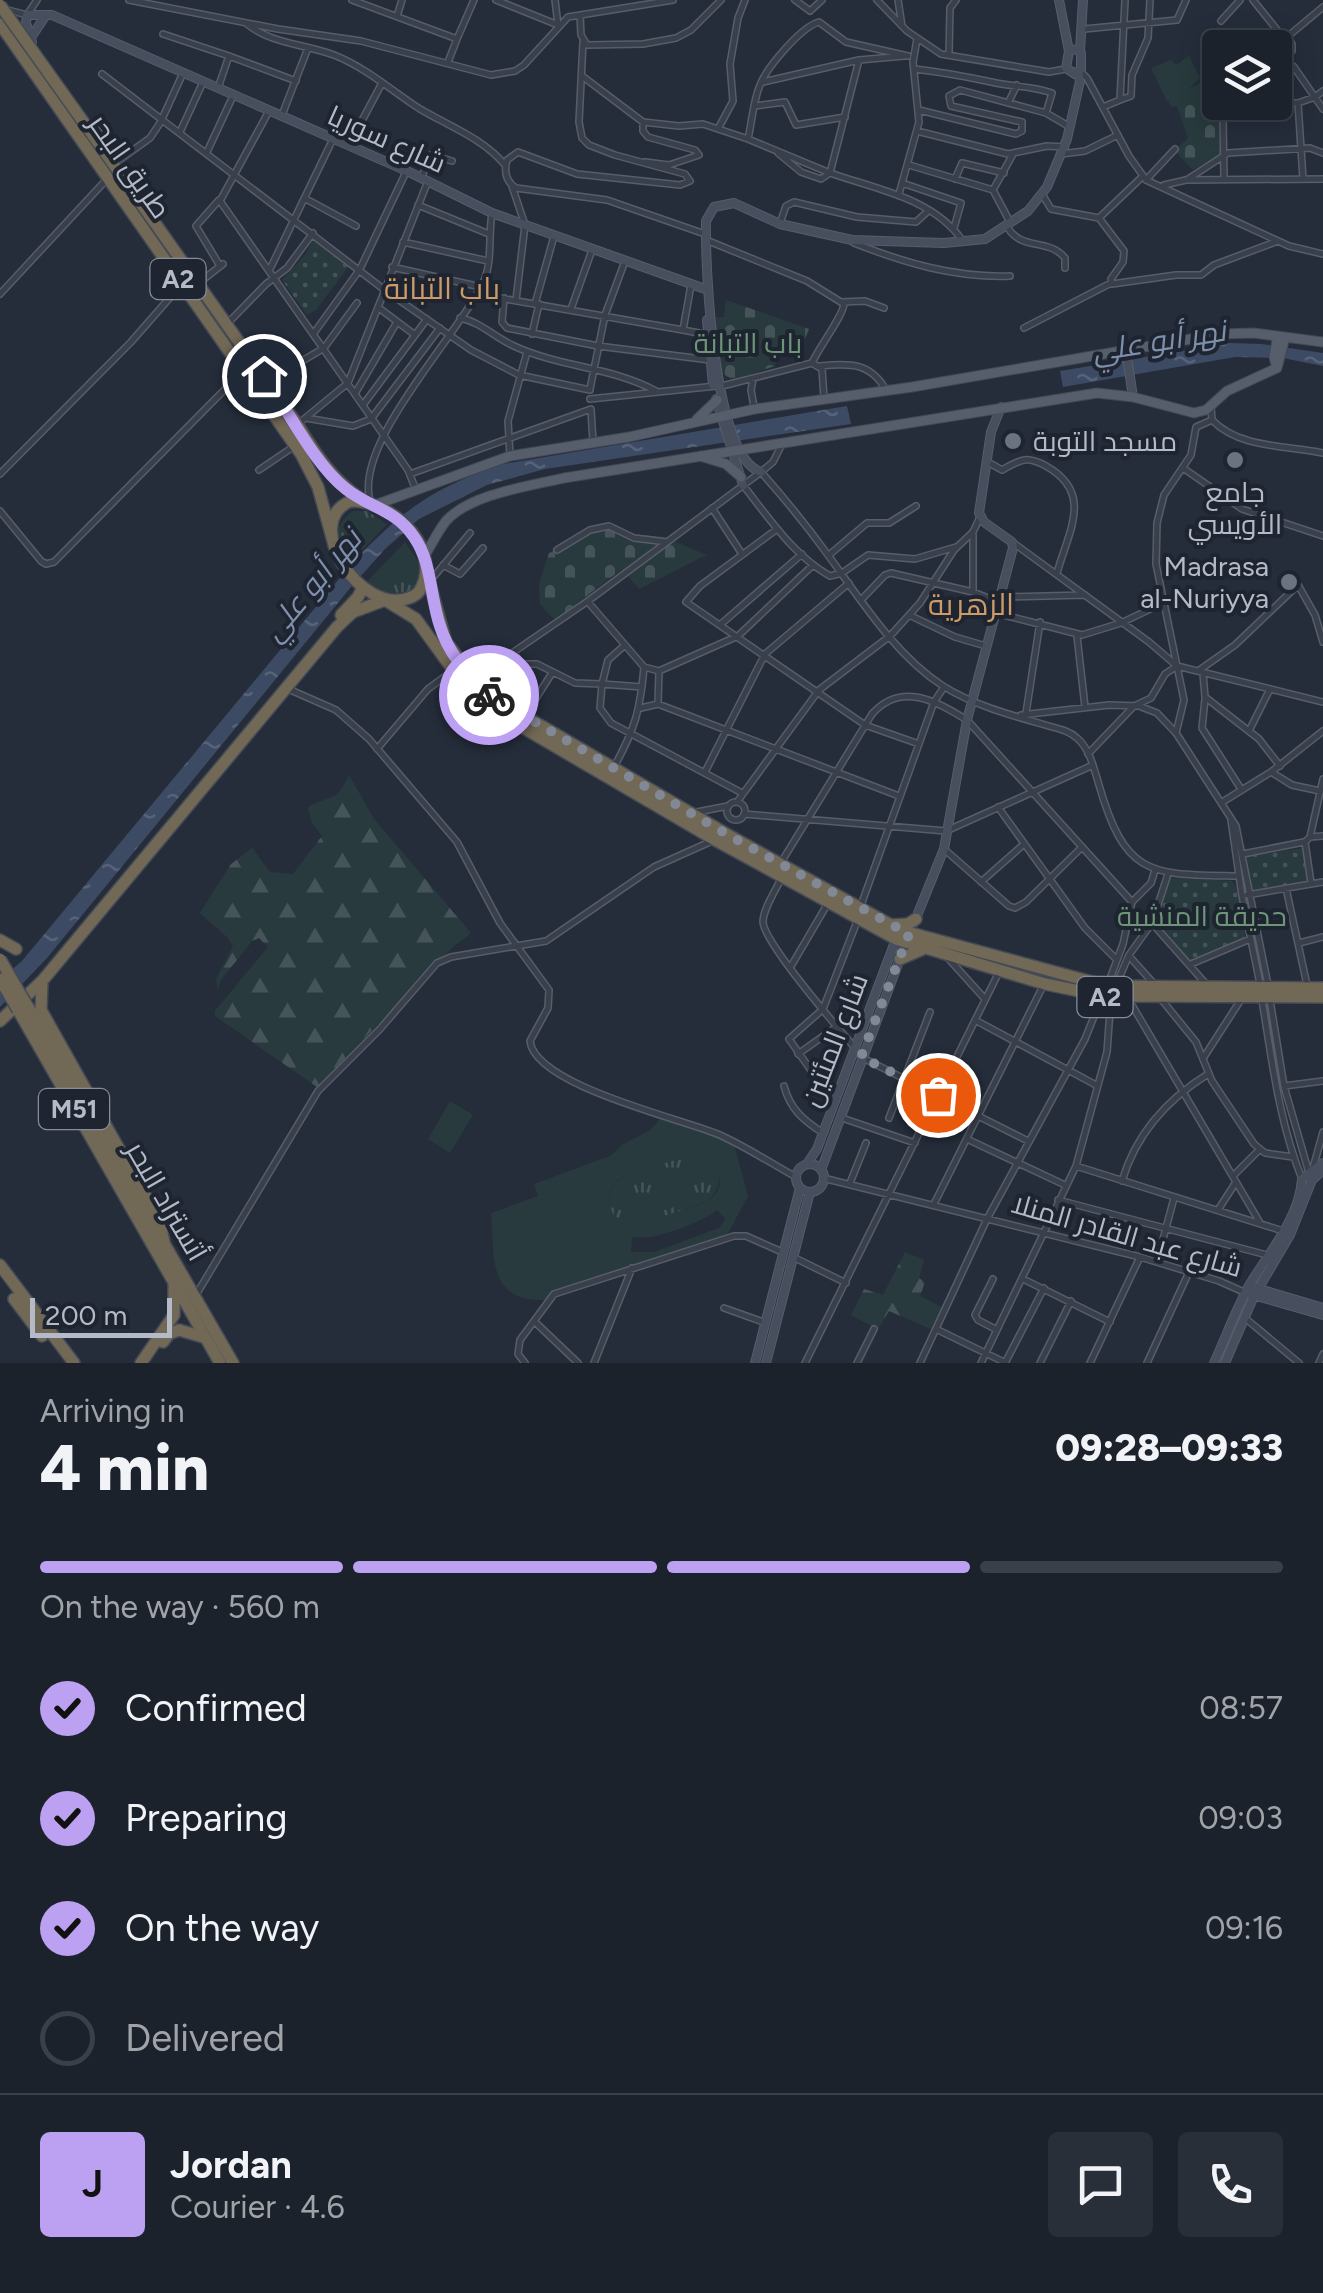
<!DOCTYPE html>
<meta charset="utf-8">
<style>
:root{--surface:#1c222c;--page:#292f38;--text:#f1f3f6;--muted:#a0a4a9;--line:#3a3f48;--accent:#bca0f2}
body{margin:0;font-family:Figtree,Cairo,sans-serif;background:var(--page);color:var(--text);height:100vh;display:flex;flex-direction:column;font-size:38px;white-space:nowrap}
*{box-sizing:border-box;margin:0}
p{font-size:32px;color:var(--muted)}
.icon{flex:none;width:55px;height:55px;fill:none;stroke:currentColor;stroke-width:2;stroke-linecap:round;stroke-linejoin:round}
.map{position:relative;height:1363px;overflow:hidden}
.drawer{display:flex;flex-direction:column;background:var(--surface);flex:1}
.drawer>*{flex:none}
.tools{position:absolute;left:1202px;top:30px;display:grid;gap:20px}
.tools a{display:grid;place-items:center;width:90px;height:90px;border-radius:10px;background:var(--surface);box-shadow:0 5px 25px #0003,0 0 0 2px var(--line);font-size:50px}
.scale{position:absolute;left:30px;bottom:25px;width:142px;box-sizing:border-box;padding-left:10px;border:5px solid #b4bac7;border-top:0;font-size:28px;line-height:35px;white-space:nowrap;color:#b4bac7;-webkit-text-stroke:8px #1e2430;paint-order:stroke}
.pin{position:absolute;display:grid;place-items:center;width:85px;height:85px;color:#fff;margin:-42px;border:5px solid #fff;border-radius:50%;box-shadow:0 2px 10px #0007}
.courier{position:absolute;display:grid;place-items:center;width:100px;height:100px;margin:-50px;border:8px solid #bca0f2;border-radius:50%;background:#fff;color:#222;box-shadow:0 2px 12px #0007}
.overview em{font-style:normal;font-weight:800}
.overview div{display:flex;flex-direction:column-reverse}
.overview{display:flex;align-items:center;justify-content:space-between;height:170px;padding:0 40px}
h1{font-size:65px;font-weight:800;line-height:75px}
.bar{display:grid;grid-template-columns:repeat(4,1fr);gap:15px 10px;align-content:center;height:120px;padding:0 40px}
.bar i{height:12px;border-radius:8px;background:var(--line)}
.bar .selected{background:var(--accent)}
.bar p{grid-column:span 4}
.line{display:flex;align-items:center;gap:25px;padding:0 40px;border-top:2px solid var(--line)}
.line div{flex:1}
.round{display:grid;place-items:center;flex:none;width:105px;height:105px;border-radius:10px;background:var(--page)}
ol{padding:0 40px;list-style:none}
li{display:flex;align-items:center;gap:30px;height:110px}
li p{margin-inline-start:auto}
li .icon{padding:10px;border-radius:50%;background:var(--accent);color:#111;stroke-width:4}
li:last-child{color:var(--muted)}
li i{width:55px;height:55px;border:5px solid var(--line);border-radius:50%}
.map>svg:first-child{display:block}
.grass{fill:url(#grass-tufts)}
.forest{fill:url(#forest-firs)}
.cemetery{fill:url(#cemetery-stones)}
.park{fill:url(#park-dots)}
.garden{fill:#283a3d;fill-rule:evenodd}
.water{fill:url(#water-ripples)}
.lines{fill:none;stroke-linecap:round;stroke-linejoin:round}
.street-casing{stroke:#575d69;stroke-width:8}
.secondary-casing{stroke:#575d69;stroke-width:10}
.primary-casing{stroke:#424854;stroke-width:11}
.highway-casing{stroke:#444a56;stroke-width:14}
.street{stroke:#393f4b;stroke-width:5}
.secondary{stroke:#474e5e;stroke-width:8}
.primary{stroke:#575e6b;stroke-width:9}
.highway{stroke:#716856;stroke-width:11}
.highway-bridge-casing{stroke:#444a56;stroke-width:14;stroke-linecap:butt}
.highway-bridge{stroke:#716856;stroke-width:11}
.done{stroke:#828996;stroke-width:10;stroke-dasharray:0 18}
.route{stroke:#bca0f2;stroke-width:12}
.worship-dot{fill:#6b7280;stroke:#1e2430;stroke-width:4}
.labels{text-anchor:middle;stroke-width:8;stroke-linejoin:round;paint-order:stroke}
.shield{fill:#1e2430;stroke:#878d9a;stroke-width:2.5}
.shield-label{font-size:25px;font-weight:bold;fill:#b4bac7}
.street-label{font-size:28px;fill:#b4bac7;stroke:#1e2430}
.park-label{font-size:28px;fill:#6d9679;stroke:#1e2430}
.poi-label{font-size:28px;fill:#b4bac7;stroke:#1e2430;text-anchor:start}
.neighbourhood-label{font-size:30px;fill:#cd9b69;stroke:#1e2430}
.water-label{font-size:30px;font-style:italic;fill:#7e8fac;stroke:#1e2430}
</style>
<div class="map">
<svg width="1323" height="1363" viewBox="0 0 1323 1363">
<defs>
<pattern id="grass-tufts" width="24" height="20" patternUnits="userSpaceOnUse" patternTransform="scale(2.5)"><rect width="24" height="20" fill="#283a3d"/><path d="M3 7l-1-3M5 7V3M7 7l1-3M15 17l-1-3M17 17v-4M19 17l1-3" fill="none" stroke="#455458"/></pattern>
<pattern id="forest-firs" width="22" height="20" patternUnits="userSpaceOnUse" patternTransform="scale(2.5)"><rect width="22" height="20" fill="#283a3d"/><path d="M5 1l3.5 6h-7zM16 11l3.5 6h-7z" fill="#455458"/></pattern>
<pattern id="cemetery-stones" width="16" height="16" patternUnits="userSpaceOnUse" patternTransform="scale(2.5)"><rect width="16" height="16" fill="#283a3d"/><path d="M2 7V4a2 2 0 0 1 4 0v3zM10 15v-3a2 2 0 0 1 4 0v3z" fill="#455458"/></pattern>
<pattern id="park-dots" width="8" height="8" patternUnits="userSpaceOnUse" patternTransform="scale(2.5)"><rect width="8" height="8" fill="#283a3d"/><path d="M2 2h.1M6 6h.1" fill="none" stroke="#455458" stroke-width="1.8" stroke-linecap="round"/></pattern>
<pattern id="water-ripples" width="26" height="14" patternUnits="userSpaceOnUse" patternTransform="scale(2.5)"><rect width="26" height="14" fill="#3c4a63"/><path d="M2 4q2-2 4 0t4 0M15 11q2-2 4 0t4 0" fill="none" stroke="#566278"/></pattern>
</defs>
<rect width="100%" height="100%" fill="#252d3b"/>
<path class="grass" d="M353,511H367L387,524L348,565C338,543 330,526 353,511Z
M405,542C409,549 416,557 419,564C430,601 385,597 366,583Z
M698,1153C720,1164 727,1184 707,1201C689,1207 647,1227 631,1226C607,1224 602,1189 622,1178C643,1166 674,1161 698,1153Z"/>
<path class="forest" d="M349,775L374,819L471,933L453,947L317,1087L215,1016V1011L268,947L259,938L252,941L221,980L218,990L216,979L233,946L228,938L200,913L231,864L252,848L270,872L293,874L322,836L312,823L308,807C333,793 336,804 349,775Z
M905,1252L924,1260L919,1278L925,1282L920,1296L943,1308L933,1330L889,1311L878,1329L851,1315L864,1289L883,1295Z"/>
<path class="cemetery" d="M1204,81L1218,100L1220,154L1193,170L1175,151L1188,138L1177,106L1171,107L1168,100Z
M726,300L809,329L802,346L776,351L775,366L733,380L720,372L716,317H724Z
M612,523L629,534L664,537L706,555L639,589L622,569L555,620L540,604L539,584L549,553L581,541C587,527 598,524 612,523Z"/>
<path class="park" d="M313,240L348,267L316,310L307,315L282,280L305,255Z
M1303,848L1308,882L1252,891L1245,856Z
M1168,878L1232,881L1236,886L1246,940L1192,963L1155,922Z"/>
<path class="garden" d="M1189,56L1200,78L1187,91L1167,101L1151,68L1171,60L1176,65Z
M450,1101L473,1115L450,1153L428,1139Z
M660,1119L692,1127L734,1144L748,1196L725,1239L630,1268L544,1300C487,1302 494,1254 491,1213L538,1196L534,1184L610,1156L622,1145L650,1130ZM698,1153C716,1162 731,1186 708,1200C695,1208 677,1211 664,1216C655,1219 643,1225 634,1226C611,1228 602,1196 617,1181C627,1172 682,1159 698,1153ZM717,1210L726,1219L719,1228L654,1252H631L632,1237C652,1242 702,1222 717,1210Z"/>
<path class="water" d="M1229,343L1261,344L1323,353V366L1283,358L1235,357L1063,387L1060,371Z
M847,406L851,424L545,469L487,485L419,519L385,549L351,587L47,958L0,1007V980L22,961L354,561C404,509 433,488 503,464Z"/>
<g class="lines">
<defs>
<path id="street" d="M129,0L278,29L361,41L491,75L515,71L524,65L568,17L673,0
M352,0L457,39L474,0
M496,0L558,25L555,0
M795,0L810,11L822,0
M877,0L907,31L941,54L1049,72L1066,69
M898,0L902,26
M1253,0L1282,36
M8,10L27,15L37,0
M580,15L581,35L587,45L643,44L676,38L691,30L721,0
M397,16L402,0
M1221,21L1240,0
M246,23C270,44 305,44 334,55C365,67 392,91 420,109C449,126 484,139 505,165
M1084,29L1177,20L1186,0
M163,34L229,56L218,88
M1287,37L1323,7
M583,42L579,122L582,138L589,145L615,155L685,174L690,181L680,185L577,174L518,152L507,160C504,171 505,181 516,188L607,200L705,234
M1255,48L1274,46
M1274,48L1280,37L1289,39L1292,44V51L1286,56L1275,52
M949,54L950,8L956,0
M229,56L296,81
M1281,56L1294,67L1323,109
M859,60L830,173L748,139C752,122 753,101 760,85C767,67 801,27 819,22L846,42L908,56
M448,62L457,39
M914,69C942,72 968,77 996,83C1015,87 1033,86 1052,93L1046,113L960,90L949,96L951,106L1022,122V131L1016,134L919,110
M1080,71L1087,78L1129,156L1146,180L1289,246L1323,254
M102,74L386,291L471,350L519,375L590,390
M582,76L643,122L679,126L703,124L748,139
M763,82L859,60L904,56
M1120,100L1131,96L1132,75L1148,38L1150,0
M1008,103L1017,85
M1226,103H1298
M755,106L785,102L796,125L845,117
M1103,107L1120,100L1125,0
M269,111L220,201L408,470L416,490
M1046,113L1070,127
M282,115L308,48
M162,119L183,73
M643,123V131L648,137L695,150L699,155L669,165L645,162
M718,129L733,101L730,64L738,18L745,0
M917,131L1008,154L1047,146L1065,147
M180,132L203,82
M349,145L382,83
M207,152L233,96
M778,153L801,172L821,179L830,173C875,189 933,198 962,240
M1061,154L1085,151L1118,135
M118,161L150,138L162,120
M909,165L993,190
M421,178L431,155L452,161
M955,179L962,163L1004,173
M1188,179L1228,153L1310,148L1323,153
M1224,179L1223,119L1226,102
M1303,179L1298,103L1315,97L1323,91
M1146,180L1175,149
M902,183L961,203L954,228
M1164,185L1186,180L1323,179
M512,186L525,225L516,300
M899,194L919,122L913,62L917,39
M1042,194L1051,209L1099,218L1142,177
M306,199L356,226
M219,200L196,226L220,266
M418,205L489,234
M1099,218L1124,251L1123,262L1111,279L1112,284L1176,275H1201L1214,265L1278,241
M1010,222L993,190L1013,154
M780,223L786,206L794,202L857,217L916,222L927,212
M1008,228C1022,251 1049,238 1065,258V268
M706,240L807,281L844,304C843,316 819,347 812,363
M403,242L488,261
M854,243C905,263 955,278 1010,276
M392,267L481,287
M270,269L333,139
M200,282L223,264
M691,285L683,330L709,335
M0,294L107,179
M477,294L683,330
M504,298L502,322L507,328L598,346L710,360
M842,302L865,301L884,308
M535,304L554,236
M379,308L415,335
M571,309L592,250
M460,318C481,322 494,337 514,346C559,367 612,367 656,391
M228,323L266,284L287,268L313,233
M1024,328L1111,283
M314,333L360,269L406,172
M532,334L539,304
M297,364L324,348L357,303
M820,366C849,363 870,362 886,390
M753,379L751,390L754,407
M590,389L605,315L625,261
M356,392L397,322
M590,399L726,385L812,363L822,369L824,398
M363,405L427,319
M1211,407L1212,420C1240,449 1287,445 1323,453
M591,410L593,442
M306,418L353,426L371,419L440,328
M298,424L348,383L428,181
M510,456L508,421L527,352
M986,461L1002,470C1020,460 1026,455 1046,466C1094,493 1069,530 1057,573
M1183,468L1242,509L1323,536
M259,470L293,447
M761,472C785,499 807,526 828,555C861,600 895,655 943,686C971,704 1010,715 1042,724C1054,728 1067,729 1077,738C1090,749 1094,769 1099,785C1126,879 1152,874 1239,876
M0,474L131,342L181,285
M410,474L591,409
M743,485C768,517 794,556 830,576L842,573L868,555L915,559L956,547
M370,501C354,442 457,337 483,283C493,262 488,236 492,213
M712,508L742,554
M0,511L41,561L46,564L54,562L242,372
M777,529L700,586L686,602L865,725L919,744
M973,535V592
M1012,542L1149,642L1177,666L1323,702
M557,550L590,530L609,526L634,538L667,542
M829,555L867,523H889L916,506
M443,565L460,574L483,548
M431,580L470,533
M1002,597L1085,595
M861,600L885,575L891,573L973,592L998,602
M588,602L644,667L659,671L738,636L813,565
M996,613L1082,635L1121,623L1163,603
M909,615L955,637L986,646
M721,624L802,554
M1077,636L1085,707
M514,653L521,664H537L575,683L602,684L608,660L625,645
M521,664L531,705
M1198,671L1235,645L1298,585L1315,615L1323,642
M1203,673L1205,697L1259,739L1280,766
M477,677L588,601L761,472L773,462L781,446
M642,687L602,684L600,708L611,723L742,793
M286,688L336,710L369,739L457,842L500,923L549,990L548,1008L530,1041C535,1086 683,1119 720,1135C746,1147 771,1163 796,1177
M1205,699L1202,728L1241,789
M658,703L659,671
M641,708L658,704L899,796
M1026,713L1040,622
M526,714L552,673
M1021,715L1109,705L1139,706L1157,713L1176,733L1236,826L1268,985
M1249,731L1270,689
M1176,733L1184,700L1156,564L1157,523L1164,495L1191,455L1196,427L1212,420
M377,749L428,689L451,672
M1088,754L1134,706L1151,698L1165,674L1177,666
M614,767C635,729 640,711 644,667
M705,772L765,654L849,583
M1271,772L1292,785L1320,791
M1224,801L1271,772L1323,731
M737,802L819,690L890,636L920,603L954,550L973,532L980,517
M727 811a9 9 0 1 1 18 0a9 9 0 1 1-18 0Z
M998,807L1085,928L1117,960
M697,812L728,806
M744,814L946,831L1093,765
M1231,820L1242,896L1260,984
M1310,837L1323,836
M944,849L1009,906L1015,908L1026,902L1081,848
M1243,854L1304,842
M782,861L872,714C901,681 936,701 967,720L1132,902
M782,877C776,890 764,907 763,921C762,941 839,1029 855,1048
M981,882L1024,844
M1311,883L1305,842L1310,837L1323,779
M1286,888L1307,985
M1247,895L1323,882
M860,908L934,702L944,687
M1152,923L1206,984
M1299,943L1323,937
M1129,956L1155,985
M947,957L985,999
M1191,964L1250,939
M790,968L828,903
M1117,983L1129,955L1152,923L1168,874
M1108,984L1123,944L1132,902L1151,883L1155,870
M1161,999L1196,1042L1212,1081L1254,1144L1265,1153L1293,1157
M1129,1000L1259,1221
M1262,1000C1272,1060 1279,1122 1302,1179
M1270,1000L1284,1086L1309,1173
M975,1020L1096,1085
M798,1054L836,1027
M861,1057L1028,1141
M1204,1057L1240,1001
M784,1086C790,1109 803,1120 823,1133
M1284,1086L1323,1081
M834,1103L789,1039L823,1009L858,919
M842,1118L915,1143
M889,1118L930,1012
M969,1140L1065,1185
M1076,1166L1283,1231
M1313,1168L1323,1132
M1233,1176L1259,1150
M823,1178L1140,1257L1219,1281L1246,1293
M1122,1181C1136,1134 1166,1100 1208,1074
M850,1183L866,1143
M1058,1200L1267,1255
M934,1204L1043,986
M1218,1210L1236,1182
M795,1258L846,1283
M1157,1262L1174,1198
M993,1279L975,1315L978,1320L997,1330
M1023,1279L1110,1322
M196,1295L318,1091L380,1029L437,963L451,957L546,941L654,867L712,841
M724,1308L766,1323
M1245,1318L1299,1363
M535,1322L578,1363
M938,1330L1006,1363
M525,1363L518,1354L520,1340L554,1294L734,1236H746L782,1252
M594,1363L632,1268
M805,1363L999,972
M857,1363L874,1329
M920,1363L987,1219L1085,1039L1101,999
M981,1363L1076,1166L1107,1052L1111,997
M1005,1363L1044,1288
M1040,1363L1071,1301
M1090,1363L1140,1257
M1147,1363L1189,1272
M1319,1363L1323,1354"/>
<path id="secondary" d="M1059,0L1069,51L1066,68L1075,74L1081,69V53L1077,49L1069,51
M30,39L46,15
M32,42L26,23L27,15H52L407,171L492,213L708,290
M1080,51L1083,0
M96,130L117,159L115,167
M707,320L713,385
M1126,350L1133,397
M716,399L743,485
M761,472C713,458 705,265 706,221L714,207L734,203L780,224L852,240L944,243L985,239L1028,211L1047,187L1067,139L1080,81L1078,72
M914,923L944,849L967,720L1013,548L1012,542L984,522L979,513L991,432L1001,407
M807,1164L817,1149L896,939
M796 1178a14 14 0 1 1 28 0a14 14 0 1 1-28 0Z
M821,1170L907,940
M1256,1288L1323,1308
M1250,1294L1323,1315
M755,1363L800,1188
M766,1363L810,1192
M1214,1363C1226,1337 1236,1309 1250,1284C1270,1251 1299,1219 1302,1179L1323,1163
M1225,1363L1254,1296L1290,1235L1312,1180L1323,1170"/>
<path id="primary" d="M1277,340L1274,357L1277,368
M697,419L717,400
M700,456L726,464L741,477
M375,505L510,456L629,437L755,409L912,387L1220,334L1254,333L1323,342
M425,555C432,544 438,531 446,521C470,494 530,486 564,478L1097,393L1133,397L1194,413L1206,410L1227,391L1277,368L1284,341"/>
<path id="highway" d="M0,24L301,454L318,487L334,545
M92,134L297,424C316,455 333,481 364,501
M351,501C389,500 436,542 424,581C421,590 418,595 409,598C360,616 300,521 351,501Z
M426,570L446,642L487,694L730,836L900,930L1107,986L1323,988
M341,615L358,597L363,587
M891,925L908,924L916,919
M0,940L16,949
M900,959L923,949
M42,984L41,1010L160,1222L164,1242
M28,1007L233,1363
M18,1010L220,1363
M0,1021L43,980L337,627L353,612L385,600L416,619L474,699L715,840L896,939L1045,984L1103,996L1323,997
M0,1265L74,1363
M14,1299L42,1336
M163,1342L169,1334L179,1330L203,1337
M141,1363L174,1315V1285"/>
</defs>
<use href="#street" class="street-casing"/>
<use href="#secondary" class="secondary-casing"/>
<use href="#primary" class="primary-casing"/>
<use href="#highway" class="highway-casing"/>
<use href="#street" class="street"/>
<use href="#secondary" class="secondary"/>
<use href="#primary" class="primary"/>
<use href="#highway" class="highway"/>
<defs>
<path id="highway-bridge" d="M0,5L92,134
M0,959L28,1007
M0,979L18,1010"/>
</defs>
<use href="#highway-bridge" class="highway-bridge-casing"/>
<use href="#highway-bridge" class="highway-bridge"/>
</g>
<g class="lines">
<path class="done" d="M489,695L730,836L909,934L861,1057L938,1095"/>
<path class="route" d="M264,376C287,409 315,465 346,489C370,508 395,509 414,537C432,562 430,597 440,626C448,652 469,677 489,695"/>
</g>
<g class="worship-dot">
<circle cx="1013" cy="441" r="10"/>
<circle cx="1235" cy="460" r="10"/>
<circle cx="1289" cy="582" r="10"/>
</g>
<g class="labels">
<g class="shield">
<rect x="150.5" y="259" width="55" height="40" rx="8"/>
<rect x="1077.5" y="977" width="55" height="40" rx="8"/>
<rect x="39" y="1089" width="70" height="40" rx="8"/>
</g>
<g class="shield-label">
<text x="178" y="288">A2</text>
<text x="1105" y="1006">A2</text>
<text x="74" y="1118">M51</text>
</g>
<g class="street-label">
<text transform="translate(387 139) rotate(24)" y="10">شارع سوريا</text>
<text transform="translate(130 166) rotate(55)" y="10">طريق البحر</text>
<text transform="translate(834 1040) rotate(-69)" y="10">شارع المئتين</text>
<text transform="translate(167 1201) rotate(60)" y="10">أتستراد البحر</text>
<text transform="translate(1127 1235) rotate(16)" y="10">شارع عبد القادر المنلا</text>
</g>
<g class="park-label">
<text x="748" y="353">باب التبانة</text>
<text x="1202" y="926">حديقة المنشية</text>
</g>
<g class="poi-label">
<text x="1033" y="451">مسجد التوبة</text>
<text x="1235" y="502" text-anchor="middle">جامع<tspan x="1235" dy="32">الأويسي</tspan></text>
<text x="1269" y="576" text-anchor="end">Madrasa<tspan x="1269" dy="32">al-Nuriyya</tspan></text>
</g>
<g class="neighbourhood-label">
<text x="442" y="299">باب التبانة</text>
<text x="971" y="615">الزهرية</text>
</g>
<g class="water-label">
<text transform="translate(1159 341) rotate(-9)" y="10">نهر أبو علي</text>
<text transform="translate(312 585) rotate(-50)" y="10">نهر أبو علي</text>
</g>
</g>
</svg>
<div class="tools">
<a><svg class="icon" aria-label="layers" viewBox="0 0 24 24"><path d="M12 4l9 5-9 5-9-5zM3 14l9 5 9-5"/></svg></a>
</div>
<div class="scale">200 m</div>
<div class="pin" style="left:938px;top:1095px;background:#ea580c"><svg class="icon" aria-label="bag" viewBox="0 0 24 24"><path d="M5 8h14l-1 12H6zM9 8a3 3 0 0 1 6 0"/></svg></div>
<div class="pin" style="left:264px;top:376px;background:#1f2937"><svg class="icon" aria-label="home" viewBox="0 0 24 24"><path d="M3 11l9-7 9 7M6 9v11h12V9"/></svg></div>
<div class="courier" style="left:489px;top:695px"><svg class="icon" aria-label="bike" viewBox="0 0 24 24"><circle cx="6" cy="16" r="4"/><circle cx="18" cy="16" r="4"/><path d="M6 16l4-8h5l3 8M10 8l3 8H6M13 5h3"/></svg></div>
</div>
<section class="drawer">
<div class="overview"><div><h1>4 min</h1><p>Arriving in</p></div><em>09:28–09:33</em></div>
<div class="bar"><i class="selected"></i><i class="selected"></i><i class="selected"></i><i></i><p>On the way · 560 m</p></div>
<ol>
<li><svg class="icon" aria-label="check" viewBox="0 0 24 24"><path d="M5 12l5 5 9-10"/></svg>Confirmed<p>08:57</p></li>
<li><svg class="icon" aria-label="check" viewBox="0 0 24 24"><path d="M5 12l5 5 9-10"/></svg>Preparing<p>09:03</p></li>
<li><svg class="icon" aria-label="check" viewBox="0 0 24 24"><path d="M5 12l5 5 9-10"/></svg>On the way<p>09:16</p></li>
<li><i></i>Delivered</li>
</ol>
<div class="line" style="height:180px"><b class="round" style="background:var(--accent);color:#111">J</b><div><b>Jordan</b><p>Courier · 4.6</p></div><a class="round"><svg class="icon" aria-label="chat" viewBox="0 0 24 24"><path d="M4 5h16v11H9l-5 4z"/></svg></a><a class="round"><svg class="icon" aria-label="phone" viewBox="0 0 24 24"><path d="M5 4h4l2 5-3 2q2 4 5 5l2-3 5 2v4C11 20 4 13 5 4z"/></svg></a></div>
</section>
